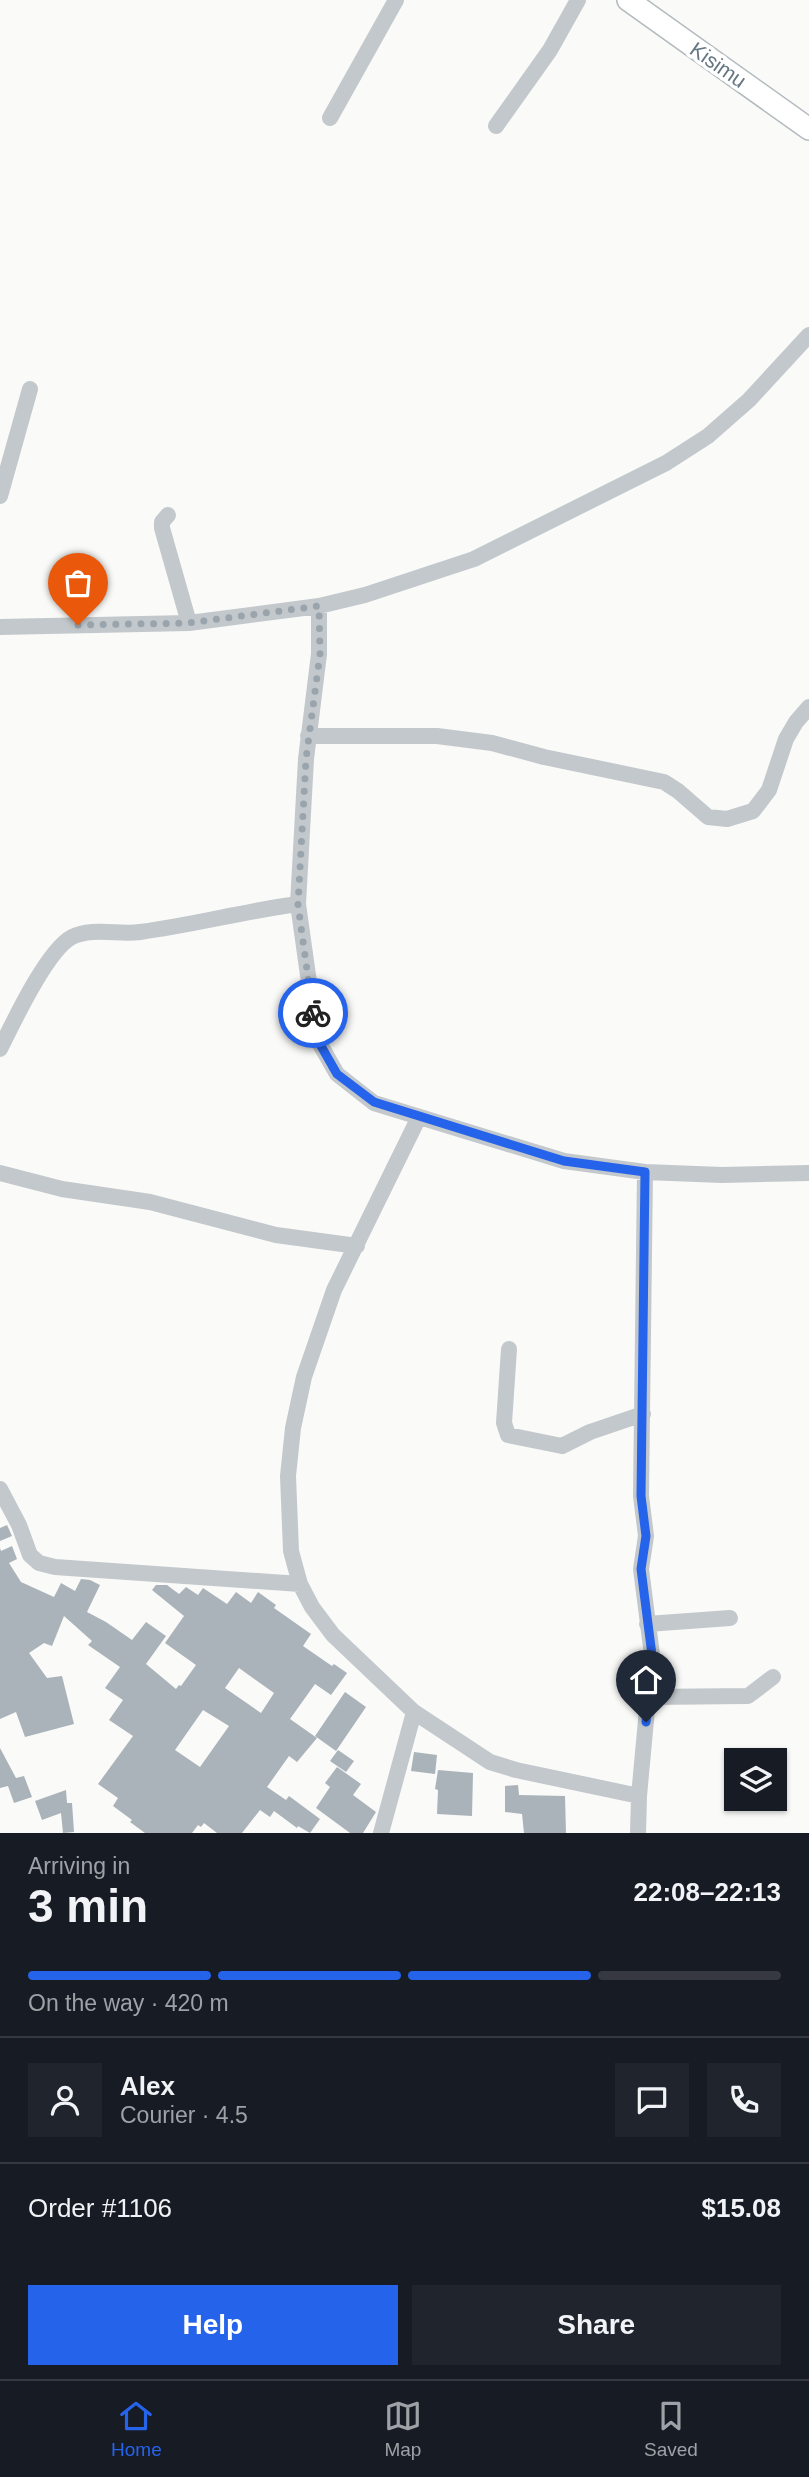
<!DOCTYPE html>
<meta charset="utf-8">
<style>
:root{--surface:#171b24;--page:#20242c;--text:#f1f3f6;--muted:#9ea1a6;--line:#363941;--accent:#2563eb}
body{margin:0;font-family:Arial,sans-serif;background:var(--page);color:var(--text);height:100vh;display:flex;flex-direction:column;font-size:26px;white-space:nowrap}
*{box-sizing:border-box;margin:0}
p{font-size:23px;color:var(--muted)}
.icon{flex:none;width:38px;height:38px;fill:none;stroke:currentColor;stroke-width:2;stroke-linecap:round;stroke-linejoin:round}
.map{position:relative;height:1833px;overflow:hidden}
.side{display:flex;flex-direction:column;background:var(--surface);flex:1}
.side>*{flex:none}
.tools{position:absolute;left:724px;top:1748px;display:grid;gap:14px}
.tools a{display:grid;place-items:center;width:63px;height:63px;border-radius:0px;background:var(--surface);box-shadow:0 2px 5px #0004;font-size:35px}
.pin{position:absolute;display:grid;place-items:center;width:60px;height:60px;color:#fff;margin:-72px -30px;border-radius:50% 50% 50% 0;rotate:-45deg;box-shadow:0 0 7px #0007}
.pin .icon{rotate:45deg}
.courier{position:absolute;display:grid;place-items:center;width:70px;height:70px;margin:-35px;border:5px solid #2563eb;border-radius:50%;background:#fff;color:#222;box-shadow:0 2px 9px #0007}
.head em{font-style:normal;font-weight:700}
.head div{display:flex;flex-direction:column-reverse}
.head{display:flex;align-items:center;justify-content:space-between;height:119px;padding:0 28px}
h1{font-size:46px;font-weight:700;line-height:52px}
.bar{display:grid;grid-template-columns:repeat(4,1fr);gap:10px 7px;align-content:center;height:84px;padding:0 28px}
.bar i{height:9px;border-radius:5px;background:var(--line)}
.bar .active{background:var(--accent)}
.bar p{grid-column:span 4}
.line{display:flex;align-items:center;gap:18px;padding:0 28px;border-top:2px solid var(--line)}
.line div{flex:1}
.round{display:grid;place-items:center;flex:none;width:74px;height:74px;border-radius:0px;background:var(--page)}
.button{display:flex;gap:14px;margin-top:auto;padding:14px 28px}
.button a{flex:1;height:80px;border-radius:0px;background:var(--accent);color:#fff;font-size:28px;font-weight:700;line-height:80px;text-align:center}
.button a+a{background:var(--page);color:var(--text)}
.dock{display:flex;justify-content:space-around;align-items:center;height:98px;border-top:2px solid var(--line);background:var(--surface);font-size:19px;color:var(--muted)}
.dock a{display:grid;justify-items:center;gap:4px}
.dock .active{color:var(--accent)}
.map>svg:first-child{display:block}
.building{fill:#aab3b9;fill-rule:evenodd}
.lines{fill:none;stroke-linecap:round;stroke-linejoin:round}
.secondary-casing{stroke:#b3babf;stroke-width:24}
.street{stroke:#c3c8cc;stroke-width:16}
.secondary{stroke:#fff;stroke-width:21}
.done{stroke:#99a4ac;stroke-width:7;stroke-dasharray:0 12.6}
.route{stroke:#2563eb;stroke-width:9}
.labels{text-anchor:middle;stroke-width:7;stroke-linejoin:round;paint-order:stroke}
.street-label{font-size:21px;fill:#657683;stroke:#fff}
</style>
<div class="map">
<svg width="809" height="1833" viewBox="0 0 809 1833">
<rect width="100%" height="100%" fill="#fafaf8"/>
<path class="building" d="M7,1525L12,1536L0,1541V1528Z
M12,1546L17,1559L9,1563L21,1582L54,1597L61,1583L75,1591L81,1579L90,1580L100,1585L87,1612L106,1622L132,1640L146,1622L166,1636L146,1664L176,1689L179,1685L181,1686L196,1665L165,1643L184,1616L152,1590L156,1585H167L179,1594L186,1587L198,1595L203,1588L227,1604L236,1592L251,1603L258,1592L276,1605L274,1608L311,1634L303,1646L332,1666L334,1664L347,1673L331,1695L315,1684L290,1719L317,1738L297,1762L289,1756L267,1787L286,1800L289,1796L320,1819L310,1833L298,1826L297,1828L274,1811L270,1817L260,1810L242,1833H217L204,1823L201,1827L198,1825L192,1833H145L130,1822L132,1820L113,1806L118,1798L98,1784L133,1736L109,1720L123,1700L105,1688L120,1667L88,1645L92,1641L64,1616L52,1646L44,1643L29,1653L47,1678L62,1676L74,1724L25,1737L16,1712L0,1719V1548L1,1551ZM239,1668L274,1693L261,1713L225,1688ZM203,1710L229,1726L200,1767L175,1750Z
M345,1692L366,1707L336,1751L315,1736Z
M0,1748L16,1778L24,1776L32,1797L14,1803L8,1786L0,1788Z
M338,1750L354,1761L346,1772L330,1761Z
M414,1752L437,1755L435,1774L411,1771Z
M337,1767L361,1784L353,1795L376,1812L363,1833H350L316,1808L330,1787L325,1783Z
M438,1770L473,1773L472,1816L437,1814L438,1790L435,1789Z
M518,1785L519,1795L565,1796L566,1833H524L522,1814L505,1812V1786Z
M66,1790L67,1803H72L74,1832L63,1833L61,1813L42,1820L35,1801Z"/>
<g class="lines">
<defs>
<path id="secondary" d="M628,0L809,129"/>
</defs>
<use href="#secondary" class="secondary-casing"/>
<path class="street" d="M330,118L396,0
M496,126L550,50L578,0
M0,496L30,389
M168,515L162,522V528L189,623
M319,606V654L306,759L298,904L317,1039L337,1074L374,1103L564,1161L645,1172L722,1175L809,1173
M0,627L189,623L319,606L365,595L474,559L666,463L708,436L749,400L809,335
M308,736H437L492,743L544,757L664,782L678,791L708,817L727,819L753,811L769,790L786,739L796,722L809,707
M0,1049C13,1023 47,950 72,937C92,927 119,935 140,932C193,925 245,911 298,904
M419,1117L334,1290L304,1377L293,1428L288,1476L291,1551L300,1584L312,1607L333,1635L414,1712L490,1762L516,1770L639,1796
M0,1173L62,1189L150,1202L276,1235L357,1246
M509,1349L504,1423L508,1435L562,1446L590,1432L643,1414
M0,1489L19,1525L30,1555L39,1563L55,1567L300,1584
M647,1624L730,1618
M648,1697L748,1696L773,1677
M381,1833L414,1712
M638,1833L639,1796L652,1655L641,1569L646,1536L641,1496L645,1172"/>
<use href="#secondary" class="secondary"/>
</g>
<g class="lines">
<path class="done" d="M78,625L188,623L319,606L320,654L306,759L298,905L313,1013"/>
<path class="route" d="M313,1013L317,1039L337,1074L374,1102L564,1161L645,1172L641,1496L646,1536L641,1569L652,1655L646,1722"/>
</g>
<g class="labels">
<g class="street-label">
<text transform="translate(718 65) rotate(35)" y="7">Kisimu</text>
</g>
</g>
</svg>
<div class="tools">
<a><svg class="icon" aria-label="layers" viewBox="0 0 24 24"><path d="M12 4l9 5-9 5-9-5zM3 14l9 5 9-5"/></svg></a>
</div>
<div class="pin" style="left:78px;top:625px;background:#ea580c"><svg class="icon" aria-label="bag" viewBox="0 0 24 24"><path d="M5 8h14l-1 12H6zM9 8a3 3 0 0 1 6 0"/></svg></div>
<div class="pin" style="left:646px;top:1722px;background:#1f2937"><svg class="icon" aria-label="home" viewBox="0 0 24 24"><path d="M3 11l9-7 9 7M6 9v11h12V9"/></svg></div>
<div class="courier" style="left:313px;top:1013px"><svg class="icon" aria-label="bike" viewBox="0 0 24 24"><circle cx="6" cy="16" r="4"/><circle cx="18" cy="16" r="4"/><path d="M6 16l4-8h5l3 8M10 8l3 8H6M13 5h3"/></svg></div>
</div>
<section class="side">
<div class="head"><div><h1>3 min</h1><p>Arriving in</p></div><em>22:08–22:13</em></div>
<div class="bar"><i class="active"></i><i class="active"></i><i class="active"></i><i></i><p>On the way · 420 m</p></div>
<div class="line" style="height:126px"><a class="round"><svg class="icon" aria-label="person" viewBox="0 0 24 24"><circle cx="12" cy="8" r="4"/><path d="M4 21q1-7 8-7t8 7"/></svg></a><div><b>Alex</b><p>Courier · 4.5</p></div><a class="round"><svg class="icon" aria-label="chat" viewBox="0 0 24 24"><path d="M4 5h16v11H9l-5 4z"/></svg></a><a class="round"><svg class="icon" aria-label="phone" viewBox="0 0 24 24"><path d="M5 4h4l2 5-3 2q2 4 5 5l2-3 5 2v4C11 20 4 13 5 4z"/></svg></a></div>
<div class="line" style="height:91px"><div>Order #1106</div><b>$15.08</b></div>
<div class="button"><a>Help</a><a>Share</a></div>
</section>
<nav class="dock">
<a class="active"><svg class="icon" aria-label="home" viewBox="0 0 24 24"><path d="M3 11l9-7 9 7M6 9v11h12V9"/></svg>Home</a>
<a><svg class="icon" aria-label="map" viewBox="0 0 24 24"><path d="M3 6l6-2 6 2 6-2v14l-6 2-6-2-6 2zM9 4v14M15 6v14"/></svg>Map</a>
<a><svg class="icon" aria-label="saved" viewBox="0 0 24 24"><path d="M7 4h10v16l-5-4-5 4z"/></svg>Saved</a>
</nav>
